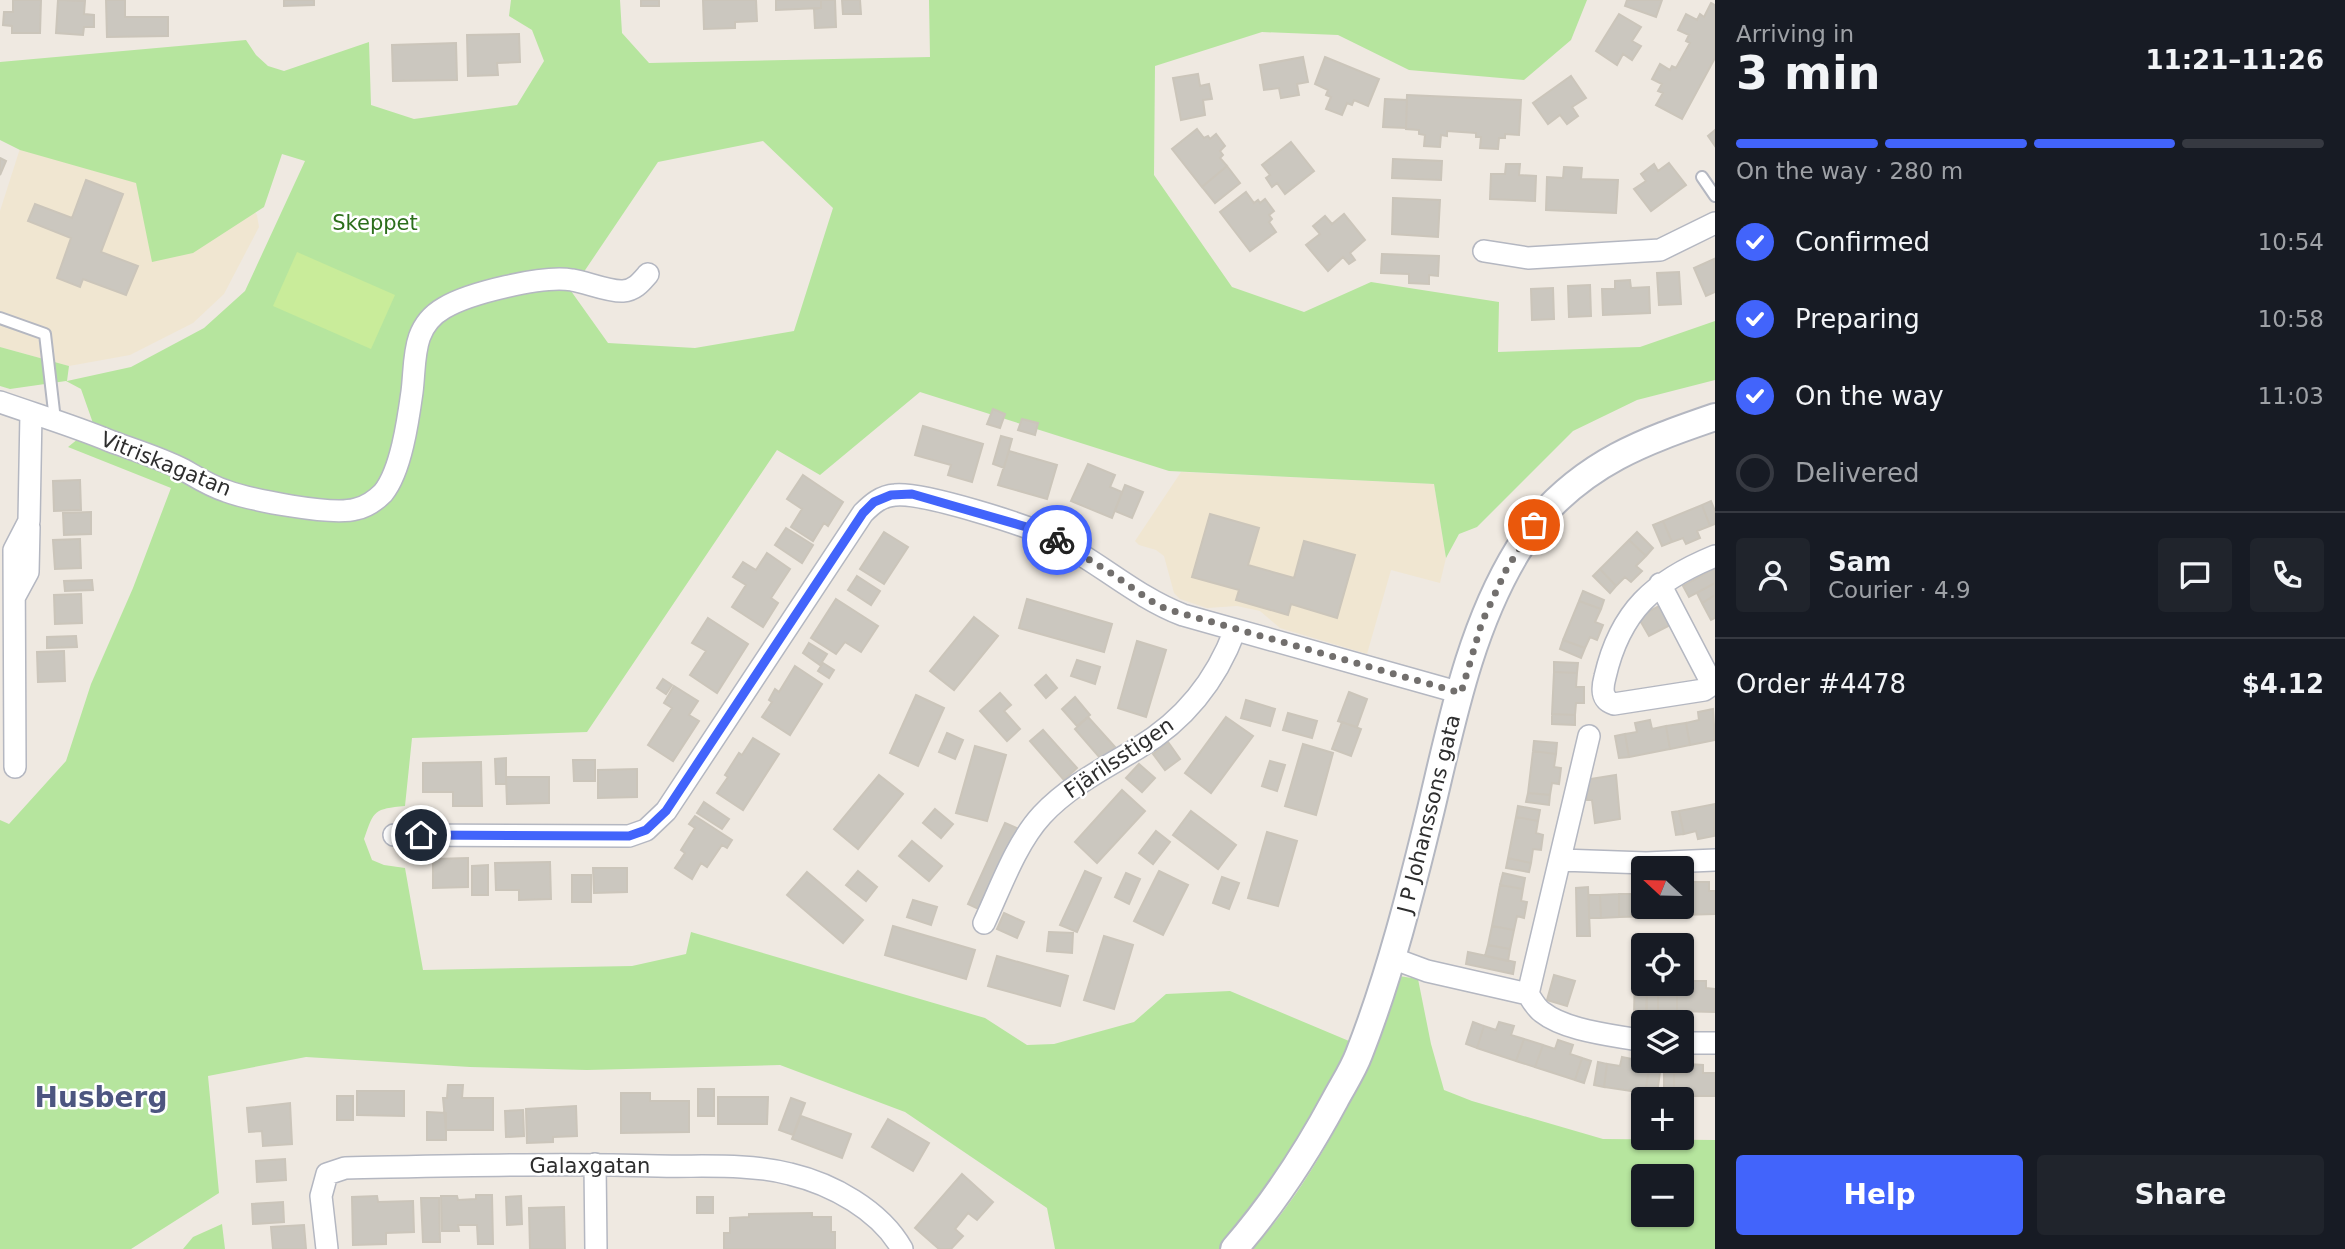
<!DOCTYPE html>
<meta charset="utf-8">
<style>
:root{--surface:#171b24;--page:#20242c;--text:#f1f3f6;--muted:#9ea1a6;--line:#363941;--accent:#4264fb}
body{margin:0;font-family:"DejaVu Sans",sans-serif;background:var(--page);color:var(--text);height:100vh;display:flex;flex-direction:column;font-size:26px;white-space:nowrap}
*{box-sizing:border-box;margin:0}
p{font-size:23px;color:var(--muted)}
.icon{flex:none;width:38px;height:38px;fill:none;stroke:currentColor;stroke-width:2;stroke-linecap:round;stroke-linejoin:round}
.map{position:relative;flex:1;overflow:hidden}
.side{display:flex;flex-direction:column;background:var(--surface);width:630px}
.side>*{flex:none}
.needle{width:46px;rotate:292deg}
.fabs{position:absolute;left:1631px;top:856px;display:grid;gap:14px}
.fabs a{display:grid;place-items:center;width:63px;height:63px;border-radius:7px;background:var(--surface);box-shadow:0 2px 5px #0004;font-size:35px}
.pin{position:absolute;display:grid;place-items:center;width:60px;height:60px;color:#fff;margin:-30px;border:4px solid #fff;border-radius:50%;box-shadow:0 2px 7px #0007}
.courier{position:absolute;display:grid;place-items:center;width:70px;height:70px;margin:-35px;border:5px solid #4264fb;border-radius:50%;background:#fff;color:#222;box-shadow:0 2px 9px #0007}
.headline em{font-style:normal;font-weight:600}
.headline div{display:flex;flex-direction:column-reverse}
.headline{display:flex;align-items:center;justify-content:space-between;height:119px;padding:0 21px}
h1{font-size:46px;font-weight:600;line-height:52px}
.bar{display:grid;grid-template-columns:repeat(4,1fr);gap:10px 7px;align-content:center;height:84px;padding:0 21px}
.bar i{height:9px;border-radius:5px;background:var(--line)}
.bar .on{background:var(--accent)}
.bar p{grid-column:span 4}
.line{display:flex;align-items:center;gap:18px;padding:0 21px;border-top:2px solid var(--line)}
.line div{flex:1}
.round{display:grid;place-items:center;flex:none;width:74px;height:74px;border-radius:7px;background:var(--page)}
ol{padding:0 21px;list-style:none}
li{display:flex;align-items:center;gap:21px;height:77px}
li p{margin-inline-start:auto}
li .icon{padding:7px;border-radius:50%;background:var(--accent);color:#fff;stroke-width:4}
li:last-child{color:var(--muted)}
li i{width:38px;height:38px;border:4px solid var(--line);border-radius:50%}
.primary-button{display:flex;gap:14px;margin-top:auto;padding:14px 21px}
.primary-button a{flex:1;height:80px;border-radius:7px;background:var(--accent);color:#fff;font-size:28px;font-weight:600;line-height:80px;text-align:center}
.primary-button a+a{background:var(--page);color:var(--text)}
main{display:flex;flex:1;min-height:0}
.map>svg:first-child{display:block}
.education{fill:#f0e6d1}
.green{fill:#b6e59e;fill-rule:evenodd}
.pitch{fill:#c9ec9a}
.building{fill:#cbc7bf;stroke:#cbc5ba;stroke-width:2}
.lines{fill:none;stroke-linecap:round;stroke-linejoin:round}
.service-casing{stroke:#b4b7c1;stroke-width:14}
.minor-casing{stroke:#b4b7c1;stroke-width:24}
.tertiary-casing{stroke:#b4b7c1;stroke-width:30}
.service{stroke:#fff;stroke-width:10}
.minor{stroke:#fff;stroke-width:21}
.tertiary{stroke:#fff;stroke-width:26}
.done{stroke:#726f6d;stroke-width:7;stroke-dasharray:0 12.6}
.route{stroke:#4264fb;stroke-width:9}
.labels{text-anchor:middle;stroke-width:5;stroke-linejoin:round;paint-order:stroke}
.park-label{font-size:21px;fill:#2c6e1b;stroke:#fff}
.street-label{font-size:21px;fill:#2e2e2e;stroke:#fff}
.district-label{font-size:28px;font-weight:bold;fill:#4d5680;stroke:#fff}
</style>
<main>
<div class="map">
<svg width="1715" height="1249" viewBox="0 0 1715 1249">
<rect width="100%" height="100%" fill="#efe9e1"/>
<path class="education" d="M24,136L245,196L257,215L259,227L224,294L193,323L130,355L69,366L0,347V211Z
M1181,472L1434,484L1446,558L1440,583L1391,570L1367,654L1280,628L1260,611L1237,606L1207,608L1180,599L1174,593L1164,556L1156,550L1139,545L1135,541Z"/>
<path class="green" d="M511,0H620L622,33L649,63L930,57L929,0H1587L1571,40L1524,80L1409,70L1338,35L1262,32L1155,66L1154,175L1232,287L1304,312L1371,282L1499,302L1498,352L1640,347L1715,321V380L1637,400L1573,431L1477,527L1459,534L1446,558L1434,484L1169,471L920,392L820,475L777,450L587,732L412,738L405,806C374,809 374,810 364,839L372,860L384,865L405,868L423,970L632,966L686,954L691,932L985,1018L1027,1045L1054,1044L1134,1022L1166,994L1230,991L1349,1041C1339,1063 1330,1085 1320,1106C1294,1155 1257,1209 1219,1249H1055L1047,1208L905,1112L780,1065L587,1070L470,1067L306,1057L208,1076L219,1193L131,1249H0V820L9,824L66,761L91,684L133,588L171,488L68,447L94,426L81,389L66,381L10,389L0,386V347L69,366L67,381L131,367L204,328L245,291L305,161L282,154L264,207L193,253L152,262L136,183L20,150L0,140V62L246,40L256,55L268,66L284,71L369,42L371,105L414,119L517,105L544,61L532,30L509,16ZM763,141L833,208L794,331L695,348L608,343L571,291L658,162Z
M1399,976L1418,979L1431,1044L1444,1090L1472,1101L1603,1139L1715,1140V1249H1252C1298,1200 1342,1124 1367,1062C1379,1034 1388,1004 1399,976ZM1643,1176H1682V1214H1643Z
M222,1224L225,1249H183L193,1237Z"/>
<path class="pitch" d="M297,252L395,295L371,349L273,306Z"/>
<path class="building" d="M13,0H41L40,33H12V26L3,25L4,12H13Z
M58,0L85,1L84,14L94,15V27H84L83,35L56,33Z
M106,0H125V17H168V36L107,37Z
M284,0H314V5L284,6Z
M641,0H659V6H641Z
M703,0H756L757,21L735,22V28L704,29Z
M776,0H821V8L776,10Z
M821,0H835L836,27L815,28L814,9L821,8Z
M842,0H860L861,14H843Z
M1627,0H1662L1656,17L1625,6Z
M1711,3L1715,5V58L1682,119L1656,105L1663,93L1658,91L1662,84L1652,79L1660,64L1670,70L1672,66L1676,68L1690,43L1686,41L1689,35L1678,30L1686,14L1697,20L1700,14L1704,17Z
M1619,14L1641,27L1632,41L1641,46L1632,60L1623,54L1617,65L1596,51Z
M519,34L520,62L497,63L498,75L468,76L467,35Z
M456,43L457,80L393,81L392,45Z
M1303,57L1308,82L1297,84L1299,95L1281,98L1279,88L1264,90L1260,65Z
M1325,57L1379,79L1368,106L1354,100L1352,105L1347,103L1342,115L1326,109L1331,97L1326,95L1328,90L1315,84Z
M1198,74L1200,86L1209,84L1212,99L1203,100L1205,115L1181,120L1173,78Z
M1571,76L1586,98L1572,107L1578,116L1567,124L1560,115L1548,124L1533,103Z
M1407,95L1521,100L1519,135L1505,134V138H1499L1498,149L1480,148L1481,137H1476V133L1447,131V136L1441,135L1440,147L1424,146L1425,135L1419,134V130L1406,129Z
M1385,99L1407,100L1406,128L1383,127Z
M1197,129L1204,138L1208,136L1210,139L1216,134L1225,146L1220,151L1223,155L1220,158L1227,166L1202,187L1172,149Z
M1715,130V146L1708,136Z
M1291,142L1314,171L1285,194L1277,183L1272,187L1266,178L1270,175L1262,165Z
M0,158L6,161L0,175Z
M1393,159L1442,161L1441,180L1392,178Z
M1669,163L1686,185L1651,211L1634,189L1646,181L1641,174L1654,164L1658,171Z
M1506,164H1520L1519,175L1536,176L1535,201L1490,199L1491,174H1505Z
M1227,166L1240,183L1215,203L1202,187Z
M1564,167L1582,168L1581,179L1618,180L1616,213L1546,210L1547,177L1563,178Z
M86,180L123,194L101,252L138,266L126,295L83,279L80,287L57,278L71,238L28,221L35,204L72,218Z
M1246,192L1254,203L1258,200L1260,203L1265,199L1274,211L1269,215L1272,219L1269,222L1276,232L1250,251L1220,212Z
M1393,198L1440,200L1438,237L1392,234Z
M1344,214L1365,240L1350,253L1355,260L1349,264L1343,257L1328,271L1306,245L1320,234L1313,226L1325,216L1332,224Z
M1382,254L1439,256L1438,276L1429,275V284L1409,283V274L1381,273Z
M1714,259L1715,292L1706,296L1694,268Z
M1679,272L1681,304L1659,305L1657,273Z
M1630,280L1631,288L1649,287L1650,313L1603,315L1602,289H1615V281Z
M1590,285L1591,316L1569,317L1568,286Z
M1553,288L1554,319L1532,320L1531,289Z
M993,409L1005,414L1000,428L987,424Z
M1022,419L1038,423L1035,435L1018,430Z
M923,426L983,444L972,482L948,475L951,465L915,455Z
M1001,436L1012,439L1004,468L993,464Z
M1009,451L1057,465L1047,499L998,485Z
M1088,464L1115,475L1110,487L1122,492L1112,518L1071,501Z
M803,475L843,502L828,526L824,523L813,541L791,527L802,509L787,499Z
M80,480L81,510L54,511L53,481Z
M1125,485L1143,492L1132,518L1115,511Z
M1711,501L1715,511V524L1710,526L1702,505Z
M1702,505L1710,526L1697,531L1700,538L1686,544L1683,538L1672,542L1663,521Z
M91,512V534L64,535L63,513Z
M1210,514L1259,528L1248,565L1294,578L1304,541L1355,555L1337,618L1291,604L1288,615L1236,600L1239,590L1192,577Z
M1663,521L1672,542L1662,546L1653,525Z
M786,528L813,545L802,563L775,545Z
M884,532L908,547L884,584L860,569Z
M1637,532L1653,548L1646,556L1629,540Z
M80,539L81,568L55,569L53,540Z
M1629,540L1646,556L1636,566L1642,571L1631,582L1625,577L1616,586L1600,569Z
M767,553L790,569L771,598L778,603L763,627L732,607L746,585L733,577L743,562L756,570Z
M1715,568V583L1689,597L1683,586Z
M1600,569L1616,586L1610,593L1593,576Z
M857,576L880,591L871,605L848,590Z
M92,580L93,590L65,591L64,581Z
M1715,583V595L1702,603L1697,593Z
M1583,591L1604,600L1601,609L1579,601Z
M81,594L82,623L55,624L54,595Z
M1715,595V618L1711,620L1702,603Z
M836,599L878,626L861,652L845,642L836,654L811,638Z
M1027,599L1112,624L1104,652L1019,628Z
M1579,601L1601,609L1595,622L1603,625L1597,640L1590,637L1585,648L1563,640Z
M1661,605L1672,624L1649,636L1638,617Z
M974,617L998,636L954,690L930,671Z
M708,618L748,644L717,693L690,675L706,651L692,643Z
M76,636L77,647L47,648V637Z
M1563,640L1585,648L1581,658L1560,649Z
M1137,641L1166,650L1146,717L1118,708Z
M809,643L827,654L820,665L803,653Z
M64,651L65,681L38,682L37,652Z
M1077,660L1100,667L1095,684L1071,676Z
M1554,662L1578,663L1577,673L1554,672Z
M823,663L834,670L829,678L818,671Z
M795,666L822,684L790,735L762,717L772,702L769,700L775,689L779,692Z
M1554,672L1577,673L1576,687H1584V703H1576L1575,715L1552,714Z
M1046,675L1057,688L1046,698L1035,685Z
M663,679L672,685L666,694L657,688Z
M674,686L698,701L689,715L699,721L673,761L648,745L672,708L664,703Z
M1349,692L1367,699L1357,727L1338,721Z
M1000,693L1011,705L1004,711L1020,729L1007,741L980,711Z
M916,695L944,708L918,766L890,753Z
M1075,697L1090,715L1077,726L1062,709Z
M1246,700L1275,709L1270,726L1241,718Z
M1713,709L1715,740L1690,745L1686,723L1699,720L1698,712Z
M1288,713L1317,721L1312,738L1283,730Z
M1552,714L1575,715V725L1552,724Z
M1088,717L1115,747L1101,759L1075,729Z
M1226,717L1253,736L1211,793L1185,773Z
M1650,720L1652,729L1666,726L1670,749L1629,757L1625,734L1637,732L1635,723Z
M1342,722L1361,729L1351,756L1332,749Z
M1686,723L1690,745L1670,749L1666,726Z
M1043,730L1077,768L1064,780L1030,741Z
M947,733L963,740L955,759L939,752Z
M1625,734L1629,757L1619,758L1615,736Z
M753,738L779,754L743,810L717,793L728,777L725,775L739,753L742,755Z
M1534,741L1557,743L1556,754L1533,751Z
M1168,742L1180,759L1165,770L1153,754Z
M1303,744L1333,753L1316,815L1285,806Z
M975,746L1006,755L987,821L956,813Z
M1533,751L1556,754L1554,767L1561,768L1559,784L1552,783L1550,795L1528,793Z
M506,758V784H496L495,759Z
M573,760H595V781H574Z
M1270,761L1285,765L1277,791L1262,786Z
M481,762L482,806H453V792H423V763Z
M1139,764L1155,778L1142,792L1126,778Z
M637,769V797L598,798V770Z
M879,775L903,794L858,849L834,829Z
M1616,775L1620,819L1595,823L1592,800H1587L1584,780Z
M506,777H549V803L507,804Z
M1122,790L1145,811L1097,863L1075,842Z
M1528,793L1550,795L1549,805L1526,802Z
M704,802L729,819L722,829L697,813Z
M1715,804L1714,836L1698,839L1696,831L1684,834L1679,811Z
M1518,806L1540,810L1538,821L1516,817Z
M935,809L953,824L941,838L923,823Z
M1191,811L1236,845L1218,869L1173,835Z
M1679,811L1684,834L1676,835L1672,812Z
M695,816L732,840L727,848L722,845L707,867L701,863L692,879L675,868L685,853L681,850L695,828L689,824Z
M1516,817L1538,821L1536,833L1543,835L1541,850L1533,849L1531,863L1508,858Z
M1005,823L1021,830L985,912L968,904Z
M1156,831L1170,842L1153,864L1139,853Z
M1267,832L1297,841L1278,906L1248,898Z
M912,841L942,866L929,881L899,856Z
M468,858V887L433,888V859Z
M1508,858L1531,863L1529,872L1506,868Z
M550,862L551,899L519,900V890H496L495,863Z
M488,865V895H472V866Z
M593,868H627V892L594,893Z
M858,871L877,887L866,901L846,885Z
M1085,871L1101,878L1077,932L1060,925Z
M1159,871L1188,885L1163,935L1134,921Z
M807,872L863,920L843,943L787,895Z
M1126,873L1140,879L1129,904L1115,897Z
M1503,873L1525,878L1523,889L1500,885Z
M572,875H591V902H572Z
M1222,877L1239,883L1229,909L1213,903Z
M1693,882H1709V891H1715V914L1681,915L1682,892H1693Z
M1500,885L1523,889L1521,901L1527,902L1524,918L1517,916L1514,930L1492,926Z
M1632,885H1643V906H1661V916L1619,917V894H1632Z
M1588,887L1590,936H1577L1576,888Z
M1619,894V917L1601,918L1600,895Z
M1589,895H1600L1601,918H1589Z
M913,900L937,907L931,925L907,917Z
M1661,906H1680L1681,915L1661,916Z
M1004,913L1024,922L1017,938L997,929Z
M893,926L975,950L966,979L885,955Z
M1492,926L1514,930L1510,949L1488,945Z
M1049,932L1073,933L1072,953L1047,951Z
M1104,936L1133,945L1114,1009L1084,1000Z
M1488,945L1510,949L1508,961L1485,956Z
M1468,952L1515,962L1513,974L1466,964Z
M997,956L1068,976L1060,1006L988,986Z
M1635,970H1643V984H1647L1646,1016H1634Z
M1554,975L1575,981L1567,1006L1547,1000Z
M1690,981H1706V988L1715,989V1012L1677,1011V988H1690Z
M1647,988H1658V1011H1647Z
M1658,988H1677V1011H1658Z
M1473,1022L1484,1026L1477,1048L1466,1044Z
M1499,1022L1514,1026L1511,1035L1524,1039L1516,1061L1477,1048L1484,1026L1496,1030Z
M1524,1039L1543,1045L1535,1067L1516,1061Z
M1558,1040L1573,1045L1570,1054L1582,1058L1575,1080L1535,1067L1543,1045L1555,1049Z
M1622,1057L1637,1060L1636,1068L1649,1070L1645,1093L1604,1087L1607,1064L1620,1066Z
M1582,1058L1591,1061L1584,1083L1575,1080Z
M1598,1062L1607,1064L1604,1087L1594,1085Z
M1687,1064L1703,1065V1073H1715V1096H1674V1073H1687Z
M1649,1070L1660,1072L1657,1094L1645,1093Z
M1664,1072L1674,1073V1096L1664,1095Z
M448,1085H463L462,1098H493V1130H446L443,1098H447Z
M698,1089H714V1116H698Z
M357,1091H404V1116L357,1115Z
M621,1093H650V1101H689V1132L621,1133Z
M337,1096H353V1120H337Z
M718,1097H768L767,1124H718Z
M791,1098L805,1103L793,1135L779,1130Z
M290,1103L292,1144L263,1146L262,1131L249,1132L247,1108Z
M576,1106L577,1136L553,1137V1142L527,1143L526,1109Z
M523,1110L524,1136L506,1137L505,1111Z
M427,1112L446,1113V1140H427Z
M801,1116L851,1134L842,1158L792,1139Z
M888,1119L929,1143L913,1171L872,1147Z
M285,1159L286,1180L257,1182L256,1161Z
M962,1174L993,1202L977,1220L968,1213L955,1229L963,1236L951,1249H939L915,1228Z
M476,1195H492L493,1244H478L477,1225H458L459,1231H442L441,1196H457L458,1200L476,1199Z
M377,1196L378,1202L413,1201L414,1232L386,1233V1244L353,1245L352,1197Z
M521,1196L522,1224L507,1225L506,1197Z
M697,1197H713V1213H697Z
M421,1198H439L440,1242H423Z
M283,1202L284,1222L253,1224L252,1204Z
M564,1207L565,1249H530L529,1208Z
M812,1213V1217H831V1232H835V1249H724V1233H730V1218L749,1217V1214Z
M304,1225L306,1249H273L271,1227Z"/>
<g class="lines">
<defs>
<path id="service" d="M1702,177L1715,196
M0,318L45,334L55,420"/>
<path id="minor" d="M1484,251L1528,258L1660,250L1715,223
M0,402C37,415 74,426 110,441C134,450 161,458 184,470C198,478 210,486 226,491C251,500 332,516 356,509C366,507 376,500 383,493C401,471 408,421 412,392C416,360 411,327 444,308C469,293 543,275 572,280C586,282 609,292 623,291C635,290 641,282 648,274
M1660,584L1710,680V686L1704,690L1614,704C1601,700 1602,688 1605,677C1620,611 1654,581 1715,556
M15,596L28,572L29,527
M15,767L14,550L29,521L31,413
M394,835L629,836L646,830L666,811L863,513C872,504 881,496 895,495C922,492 1028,525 1054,539C1099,562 1136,597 1183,615L1461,693
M1561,860L1646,863L1715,860
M984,923C1000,889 1016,843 1042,815C1069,786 1105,768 1138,748C1185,720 1216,681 1235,630
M1392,958L1427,971L1528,994L1589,736
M1528,994C1532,1000 1536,1008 1542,1012C1566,1031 1613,1035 1643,1041
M1682,1043H1715
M595,1164L596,1249
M327,1249L321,1196L327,1174L345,1168C449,1166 554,1163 658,1166C702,1167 748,1163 790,1174C832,1184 880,1210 902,1249"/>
<path id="tertiary" d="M1234,1249C1274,1203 1306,1154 1335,1100C1343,1085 1353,1070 1359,1054C1390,975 1411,891 1431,809C1452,721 1470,628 1518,550C1524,541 1529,531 1535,523C1587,462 1642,442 1715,417"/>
</defs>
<use href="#service" class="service-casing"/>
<use href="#minor" class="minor-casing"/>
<use href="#tertiary" class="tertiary-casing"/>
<use href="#service" class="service"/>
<use href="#minor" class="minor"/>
<use href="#tertiary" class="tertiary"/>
</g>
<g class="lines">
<path class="done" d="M1057,540L1108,571L1157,605L1170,610L1461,693L1482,622L1506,570L1534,525"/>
<path class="route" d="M421,835L629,836L646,830L666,811L863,513L874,502L891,495L912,494L1030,528L1057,540"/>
</g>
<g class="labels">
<g class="park-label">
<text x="375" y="230">Skeppet</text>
</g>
<g class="street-label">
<text transform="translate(166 464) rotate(22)" y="7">Vitriskagatan</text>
<text transform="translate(1119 758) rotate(-34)" y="7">Fjärilsstigen</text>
<text transform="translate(1429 814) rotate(-76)" y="7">J P Johanssons gata</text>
<text x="590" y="1173">Galaxgatan</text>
</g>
<g class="district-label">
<text x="101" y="1107">Husberg</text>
</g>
</g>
</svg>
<div class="fabs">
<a><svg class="needle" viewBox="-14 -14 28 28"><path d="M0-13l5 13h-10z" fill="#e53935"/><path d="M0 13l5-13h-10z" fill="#9ea1a6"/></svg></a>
<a><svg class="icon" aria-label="locate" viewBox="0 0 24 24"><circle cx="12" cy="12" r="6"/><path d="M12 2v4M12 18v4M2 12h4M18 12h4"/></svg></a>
<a><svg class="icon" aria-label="layers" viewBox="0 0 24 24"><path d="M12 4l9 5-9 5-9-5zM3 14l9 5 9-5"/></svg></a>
<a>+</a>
<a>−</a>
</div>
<div class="pin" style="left:1534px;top:525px;background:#ea580c"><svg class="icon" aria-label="bag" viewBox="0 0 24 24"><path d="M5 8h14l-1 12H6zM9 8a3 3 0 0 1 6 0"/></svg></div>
<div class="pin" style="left:421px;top:835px;background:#1f2937"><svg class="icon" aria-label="home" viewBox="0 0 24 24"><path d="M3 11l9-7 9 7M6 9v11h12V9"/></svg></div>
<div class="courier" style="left:1057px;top:540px"><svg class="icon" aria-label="bike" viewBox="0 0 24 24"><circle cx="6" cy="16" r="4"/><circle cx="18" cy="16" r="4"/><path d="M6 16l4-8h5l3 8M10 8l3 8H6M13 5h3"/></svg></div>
</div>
<section class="side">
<div class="headline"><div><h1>3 min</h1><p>Arriving in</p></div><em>11:21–11:26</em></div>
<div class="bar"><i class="on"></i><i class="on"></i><i class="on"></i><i></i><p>On the way · 280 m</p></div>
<ol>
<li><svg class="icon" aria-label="check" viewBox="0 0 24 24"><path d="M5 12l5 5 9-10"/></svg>Confirmed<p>10:54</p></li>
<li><svg class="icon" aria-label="check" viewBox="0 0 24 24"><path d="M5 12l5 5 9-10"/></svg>Preparing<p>10:58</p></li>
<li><svg class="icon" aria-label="check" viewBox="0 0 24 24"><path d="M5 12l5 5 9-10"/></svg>On the way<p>11:03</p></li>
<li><i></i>Delivered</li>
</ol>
<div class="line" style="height:126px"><a class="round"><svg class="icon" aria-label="person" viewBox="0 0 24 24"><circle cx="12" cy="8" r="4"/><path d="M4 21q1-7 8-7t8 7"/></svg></a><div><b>Sam</b><p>Courier · 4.9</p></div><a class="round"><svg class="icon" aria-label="chat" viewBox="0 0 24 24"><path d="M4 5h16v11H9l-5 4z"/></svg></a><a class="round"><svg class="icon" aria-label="phone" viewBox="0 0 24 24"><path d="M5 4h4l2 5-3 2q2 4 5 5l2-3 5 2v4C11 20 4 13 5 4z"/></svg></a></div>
<div class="line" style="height:91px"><div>Order #4478</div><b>$4.12</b></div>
<div class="primary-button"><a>Help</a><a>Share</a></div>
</section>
</main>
